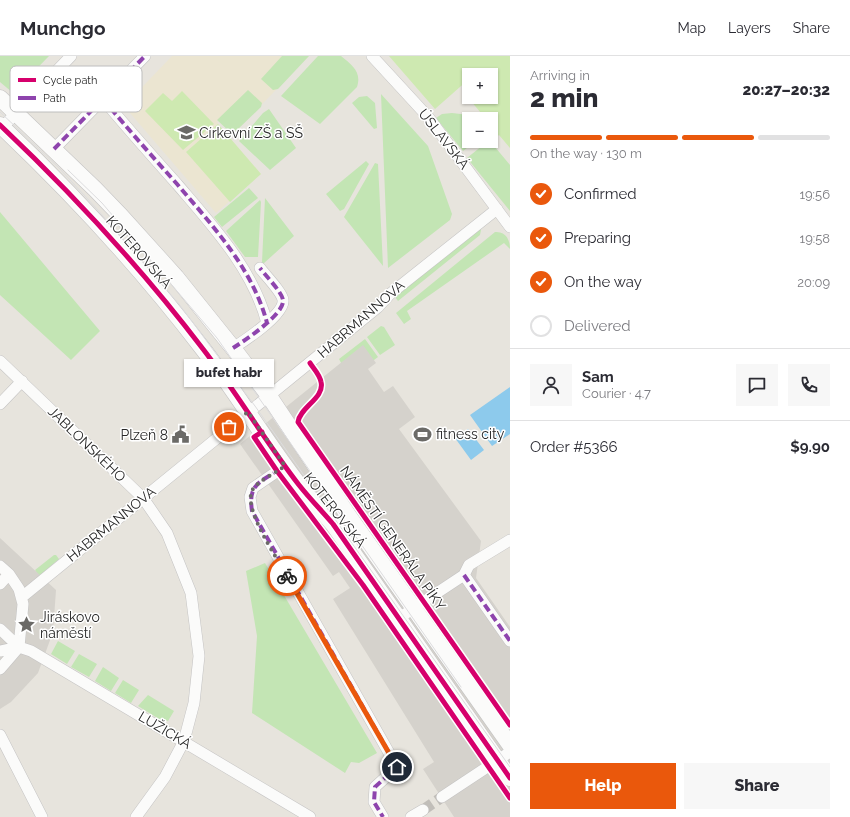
<!DOCTYPE html>
<meta charset="utf-8">
<style>
:root{--surface:#fff;--page:#f7f7f7;--text:#2b2b33;--muted:#7c7c81;--line:#e1e1e2;--accent:#ea580c}
body{margin:0;font-family:Raleway,sans-serif;background:var(--page);color:var(--text);height:100vh;display:flex;flex-direction:column;font-size:15px;white-space:nowrap}
*{box-sizing:border-box;margin:0}
p{font-size:13px;color:var(--muted)}
.icon{flex:none;width:22px;height:22px;fill:none;stroke:currentColor;stroke-width:2;stroke-linecap:round;stroke-linejoin:round}
.map{position:relative;flex:1;overflow:hidden}
.drawer{display:flex;flex-direction:column;background:var(--surface);width:340px}
.drawer>*{flex:none}
.controls{position:absolute;left:462px;top:12px;display:grid;gap:8px}
.controls a{display:grid;place-items:center;width:36px;height:36px;border-radius:0px;background:var(--surface);box-shadow:0 1px 3px #0004;font-size:20px}
.pin{position:absolute;display:grid;place-items:center;width:34px;height:34px;color:#fff;margin:-17px;border:2px solid #fff;border-radius:50%;box-shadow:0 1px 4px #0007}
.courier{position:absolute;display:grid;place-items:center;width:40px;height:40px;margin:-20px;border:3px solid #ea580c;border-radius:50%;background:#fff;color:#222;box-shadow:0 1px 5px #0007}
.bubble{position:absolute;height:28px;border-radius:0px;background:var(--surface);box-shadow:0 1px 3px #0004;font-size:13px;font-weight:800;line-height:28px;text-align:center}
.headline em{font-style:normal;font-weight:800}
.headline div{display:flex;flex-direction:column-reverse}
.headline{display:flex;align-items:center;justify-content:space-between;height:68px;padding:0 20px}
h1{font-size:26px;font-weight:800;line-height:30px}
.bar{display:grid;grid-template-columns:repeat(4,1fr);gap:6px 4px;align-content:center;height:48px;padding:0 20px}
.bar i{height:5px;border-radius:3px;background:var(--line)}
.bar .selected{background:var(--accent)}
.bar p{grid-column:span 4}
.line{display:flex;align-items:center;gap:10px;padding:0 20px;border-top:1px solid var(--line)}
.line div{flex:1}
.round{display:grid;place-items:center;flex:none;width:42px;height:42px;border-radius:0px;background:var(--page)}
ol{padding:0 20px;list-style:none}
li{display:flex;align-items:center;gap:12px;height:44px}
li p{margin-inline-start:auto}
li .icon{padding:4px;border-radius:50%;background:var(--accent);color:#fff;stroke-width:4}
li:last-child{color:var(--muted)}
li i{width:22px;height:22px;border:2px solid var(--line);border-radius:50%}
.cta{display:flex;gap:8px;margin-top:auto;padding:8px 20px}
.cta a{flex:1;height:46px;border-radius:0px;background:var(--accent);color:#fff;font-size:16px;font-weight:800;line-height:46px;text-align:center}
.cta a+a{background:var(--page);color:var(--text)}
header{display:flex;align-items:center;gap:24px;box-sizing:border-box;height:56px;padding:0 20px;background:var(--surface);border-bottom:1px solid var(--line)}
header strong{font-size:19px}
nav{display:flex;gap:22px;margin-inline-start:auto;font-size:14px}
main{display:flex;flex:1;min-height:0}
.map>svg:first-child{display:block}
.education{fill:#ebe5d1}
.green{fill:#c3e5b4}
.pitch{fill:#cee9b1}
.plaza{fill:#d5d2cc}
.water{fill:#8dcaec}
.lines{fill:none;stroke-linecap:round;stroke-linejoin:round}
.street-tunnel{stroke:#c1beb9;stroke-width:11;stroke-dasharray:11 5.5;stroke-linecap:butt}
.street-casing{stroke:#c4c3c3;stroke-width:12}
.secondary-casing{stroke:#c4c3c3;stroke-width:17}
.street{stroke:#fbfbfa;stroke-width:11}
.secondary{stroke:#fbfbfa;stroke-width:16}
.tram{stroke:#dcdcde;stroke-width:1}
.quiet{stroke:#8e44ad;stroke-width:4;stroke-dasharray:8 4;stroke-linecap:butt}
.cycleway-casing{stroke:#fff;stroke-width:8}
.cycleway{stroke:#d6006c;stroke-width:5}
.done{stroke:#6b6a67;stroke-width:4;stroke-dasharray:0 7.2}
.route{stroke:#ea580c;stroke-width:5}
.labels{text-anchor:middle;stroke-width:3;stroke-linejoin:round;paint-order:stroke}
.poi-label{font-size:14px;fill:#282828;stroke:#fff;text-anchor:start}
.street-label{font-size:14px;fill:#282828;stroke:#fff}
.key{fill:#fff;stroke:#bebebe;stroke-width:1}
.key-label{font-size:11px;fill:#282828}
</style>
<header>
<strong>Munchgo</strong>
<nav><a>Map</a><a>Layers</a><a>Share</a></nav>
</header>
<main>
<div class="map">
<svg width="510" height="761" viewBox="0 0 510 761">
<rect width="100%" height="100%" fill="#e7e4dd"/>
<path class="education" d="M172,0H309L241,70L217,64L218,68L261,118L216,157L124,50Z"/>
<path class="green" d="M0,0H49L13,37L0,26Z
M282,0H309L278,33L273,34L261,23Z
M318,0H341C352,9 362,16 357,31L320,68L281,40Z
M248,34L262,47L261,51L236,75L234,73L231,77L217,64Z
M381,38L428,90L452,158L450,164L388,212Z
M367,40L375,47L377,72L374,73L352,47L359,41Z
M269,53L296,92L270,114L239,85L263,57Z
M452,57L469,59L472,63H469V85H476L463,95L436,62L442,58Z
M488,85H490L510,109V155L467,102Z
M366,105L369,108L344,153L340,155L326,138Z
M375,107L378,108L383,210L344,161Z
M249,132L258,142L222,171L214,161Z
M265,142L294,180L263,208L262,206Z
M260,144L261,146L258,201H245L226,175Z
M0,156L100,275L71,304L0,239Z
M479,172L481,174L480,179L398,245L395,241Z
M495,176C506,175 510,184 510,193L504,187L407,255L411,263L404,268L396,257Z
M381,270L384,271L395,289L380,299L367,281Z
M365,283L378,301L354,319L348,320L339,303Z
M54,499H56L59,503L39,520L35,514Z
M265,507L377,697L359,707L351,706L345,717L252,657L257,580L246,515Z
M58,585L75,595L67,608L51,598Z
M79,598L97,608L89,621L71,611Z
M103,611L119,622L111,635L95,625Z
M123,624L139,634L131,647L115,637Z
M148,639L174,655L168,665L159,663L138,650Z"/>
<path class="pitch" d="M389,0H510V92L499,79L494,83L491,79V63H486L465,38L469,35V41H491V19H487L482,12L474,19H469V23L435,53Z
M182,35L214,68L183,94L145,55L163,37L172,45Z
M218,68L261,118L230,146L186,96Z"/>
<path class="plaza" d="M363,289L376,307L368,313L384,336L393,330L415,361L399,373L481,485L476,522L510,571V761H454L423,713L434,706L333,543L350,532L339,516L333,520L240,388Z
M0,482L56,534L53,576L38,617L11,646L0,653Z"/>
<path class="water" d="M510,331V378L492,390L470,359Z
M468,373L484,394L471,404L455,382Z"/>
<g class="lines">
<path class="street-tunnel" d="M423,754L442,741"/>
<defs>
<path id="street" d="M372,0L429,62L510,171
M103,43C127,72 152,100 177,128C212,169 253,213 267,267
M0,74L71,0
M54,93L145,0
M233,292C244,285 285,258 283,244C282,236 265,219 260,212
M0,305L143,442L167,477L191,537L199,600L194,647L184,685L165,721L136,761
M0,348L22,325
M285,410L253,432L250,441L252,455L397,711L375,731L374,746L383,761
M0,510L9,518L19,533L23,548L19,591L0,613
M464,519L510,585
M0,528L9,518
M22,541L378,251L390,238L497,153
M399,562L464,519L469,509L510,484
M0,573L19,591L31,595L310,761
M0,595L19,591
M0,679L42,761
M442,741L510,696
M411,761L423,754"/>
<path id="secondary" d="M0,42L95,133L121,160L176,221L233,292L269,340L348,459L510,689
M0,69C74,139 142,213 203,293C237,337 265,385 299,429C310,443 322,455 333,468L510,722"/>
</defs>
<use href="#street" class="street-casing"/>
<use href="#secondary" class="secondary-casing"/>
<use href="#street" class="street"/>
<use href="#secondary" class="secondary"/>
<path class="tram" d="M0,56L59,112L96,152L179,248L255,350L510,711
M68,114L102,147L217,282L461,631"/>
<path class="quiet" d="M103,43C127,72 152,100 177,128C212,169 253,213 267,267
M54,93L145,0
M233,292C244,285 285,258 283,244C282,236 265,219 260,212
M280,413C259,427 248,428 252,455L397,711L375,731L374,746L383,761
M464,519L510,585"/>
<defs>
<path id="cycleway" d="M0,69C74,139 142,213 203,293C237,337 265,385 299,429C310,443 322,455 333,468L510,722
M310,307C314,313 320,319 321,326C325,342 300,351 298,366L510,669
M262,376L254,381L277,415L363,529L510,742"/>
</defs>
<use href="#cycleway" class="cycleway-casing"/>
<use href="#cycleway" class="cycleway"/>
</g>
<g class="lines">
<path class="done" d="M229,371L248,356L285,410C278,415 257,426 253,433C241,451 278,503 287,520"/>
<path class="route" d="M287,520L397,711"/>
</g>
<defs>
<symbol id="school-bare" viewBox="-9 -9 18 18"><path d="M0-5L7-2L0 1L-7-2ZM-4 1L0 2.5L4 1V4Q0 6-4 4Z" fill="#6b6a67" stroke="#fff" stroke-width="2.5" paint-order="stroke"/></symbol>
<symbol id="stadium-bare" viewBox="-9 -9 18 18"><path d="M0-5a6.5 5 0 1 0 0 10a6.5 5 0 1 0 0-10ZM-3.5-1.8h7v3.6h-7Z" fill="#6b6a67" stroke="#fff" stroke-width="2.5" paint-order="stroke"/></symbol>
<symbol id="civic-bare" viewBox="-9 -9 18 18"><path d="M-.6-6.5H3V-4.5H.6V-3L4-1V1h2V6H-6V1h2V-1L-.6-3ZM-1.2 2.5V6h2.4V2.5Z" fill="#6b6a67" stroke="#fff" stroke-width="2.5" paint-order="stroke"/></symbol>
<symbol id="sight-bare" viewBox="-9 -9 18 18"><path d="M0-6L1.8-2.2L6-1.7L2.9 1.2L3.7 5.4L0 3.3L-3.7 5.4L-2.9 1.2L-6-1.7L-1.8-2.2Z" fill="#6b6a67" stroke="#fff" stroke-width="2.5" paint-order="stroke"/></symbol>
</defs>
<g fill-rule="evenodd">
<use href="#school-bare" x="174" y="64" width="25" height="25"/>
<use href="#stadium-bare" x="410" y="366" width="25" height="25"/>
<use href="#civic-bare" x="168" y="366" width="25" height="25"/>
<use href="#sight-bare" x="14" y="556" width="25" height="25"/>
</g>
<g class="labels">
<g class="poi-label">
<text x="199" y="82">Církevní ZŠ a SŠ</text>
<text x="436" y="383">fitness city</text>
<text x="168" y="384" text-anchor="end">Plzeň 8</text>
<text x="40" y="566">Jiráskovo<tspan x="40" dy="16">náměstí</tspan></text>
</g>
<g class="street-label">
<text transform="translate(444 83) rotate(52)" y="5">ÚSLAVSKÁ</text>
<text transform="translate(139 196) rotate(49)" y="5">KOTEROVSKÁ</text>
<text transform="translate(361 263) rotate(-41)" y="5">HABRMANNOVA</text>
<text transform="translate(87 388) rotate(44)" y="5">JABLONSKÉHO</text>
<text transform="translate(335 454) rotate(52)" y="5">KOTEROVSKÁ</text>
<text transform="translate(111 468) rotate(-39)" y="5">HABRMANNOVA</text>
<text transform="translate(393 482) rotate(55)" y="5">NÁMĚSTÍ GENERÁLA PÍKY</text>
<text transform="translate(165 674) rotate(31)" y="5">LUŽICKÁ</text>
</g>
</g>
<rect x="10" y="10" width="132" height="46" rx="6" class="key"/>
<rect x="18" y="22" width="18" height="4" fill="#d6006c"/>
<rect x="18" y="40" width="18" height="4" fill="#8e44ad"/>
<g class="key-label">
<text x="43" y="28">Cycle path</text>
<text x="43" y="46">Path</text>
</g>
</svg>
<div class="controls">
<a>+</a>
<a>−</a>
</div>
<div class="pin" style="left:229px;top:371px;background:#ea580c"><svg class="icon" aria-label="bag" viewBox="0 0 24 24"><path d="M5 8h14l-1 12H6zM9 8a3 3 0 0 1 6 0"/></svg></div>
<div class="pin" style="left:397px;top:711px;background:#1f2937"><svg class="icon" aria-label="home" viewBox="0 0 24 24"><path d="M3 11l9-7 9 7M6 9v11h12V9"/></svg></div>
<div class="courier" style="left:287px;top:520px"><svg class="icon" aria-label="bike" viewBox="0 0 24 24"><circle cx="6" cy="16" r="4"/><circle cx="18" cy="16" r="4"/><path d="M6 16l4-8h5l3 8M10 8l3 8H6M13 5h3"/></svg></div>
<div class="bubble" style="left:184px;top:303px;width:90px">bufet habr</div>
</div>
<section class="drawer">
<div class="headline"><div><h1>2 min</h1><p>Arriving in</p></div><em>20:27–20:32</em></div>
<div class="bar"><i class="selected"></i><i class="selected"></i><i class="selected"></i><i></i><p>On the way · 130 m</p></div>
<ol>
<li><svg class="icon" aria-label="check" viewBox="0 0 24 24"><path d="M5 12l5 5 9-10"/></svg>Confirmed<p>19:56</p></li>
<li><svg class="icon" aria-label="check" viewBox="0 0 24 24"><path d="M5 12l5 5 9-10"/></svg>Preparing<p>19:58</p></li>
<li><svg class="icon" aria-label="check" viewBox="0 0 24 24"><path d="M5 12l5 5 9-10"/></svg>On the way<p>20:09</p></li>
<li><i></i>Delivered</li>
</ol>
<div class="line" style="height:72px"><a class="round"><svg class="icon" aria-label="person" viewBox="0 0 24 24"><circle cx="12" cy="8" r="4"/><path d="M4 21q1-7 8-7t8 7"/></svg></a><div><b>Sam</b><p>Courier · 4.7</p></div><a class="round"><svg class="icon" aria-label="chat" viewBox="0 0 24 24"><path d="M4 5h16v11H9l-5 4z"/></svg></a><a class="round"><svg class="icon" aria-label="phone" viewBox="0 0 24 24"><path d="M5 4h4l2 5-3 2q2 4 5 5l2-3 5 2v4C11 20 4 13 5 4z"/></svg></a></div>
<div class="line" style="height:52px"><div>Order #5366</div><b>$9.90</b></div>
<div class="cta"><a>Help</a><a>Share</a></div>
</section>
</main>
